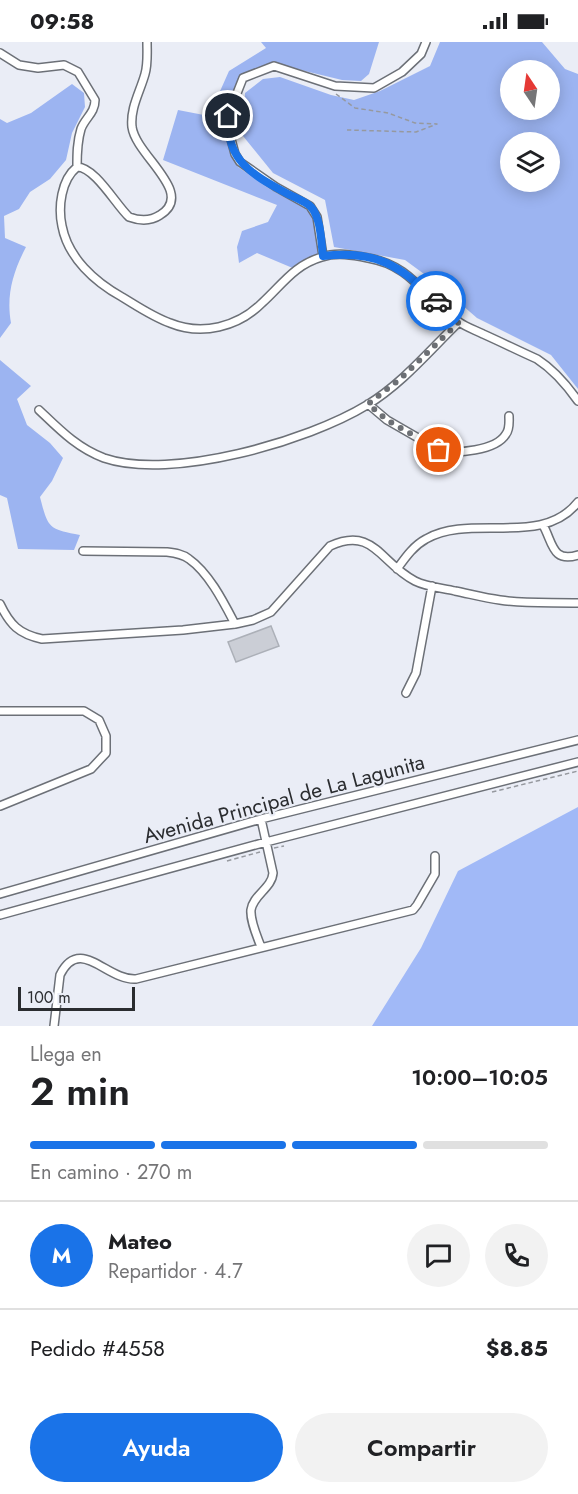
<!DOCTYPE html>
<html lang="es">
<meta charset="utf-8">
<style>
:root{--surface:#fff;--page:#f2f2f2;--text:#202124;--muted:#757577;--line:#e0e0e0;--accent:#1a73e8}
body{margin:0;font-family:Jost,sans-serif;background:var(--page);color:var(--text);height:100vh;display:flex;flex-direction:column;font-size:22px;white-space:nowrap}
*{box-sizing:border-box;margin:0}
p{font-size:20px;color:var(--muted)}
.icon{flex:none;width:33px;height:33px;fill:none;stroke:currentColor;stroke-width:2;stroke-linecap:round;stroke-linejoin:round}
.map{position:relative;height:984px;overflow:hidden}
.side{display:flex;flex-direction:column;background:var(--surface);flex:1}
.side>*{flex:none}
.needle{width:39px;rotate:347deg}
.fabs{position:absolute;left:500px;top:18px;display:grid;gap:12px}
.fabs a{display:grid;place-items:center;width:60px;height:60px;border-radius:50%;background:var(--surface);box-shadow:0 3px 15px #0003;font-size:30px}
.scale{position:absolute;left:18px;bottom:15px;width:117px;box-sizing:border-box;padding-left:6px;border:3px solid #2a2c2f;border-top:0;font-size:16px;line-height:21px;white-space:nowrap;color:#2a2c2f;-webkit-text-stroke:4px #eaedf6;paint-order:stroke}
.pin{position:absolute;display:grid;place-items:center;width:51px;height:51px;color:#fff;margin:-26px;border:3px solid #fff;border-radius:50%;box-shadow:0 2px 6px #0007}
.courier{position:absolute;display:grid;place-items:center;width:60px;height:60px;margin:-30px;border:4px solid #1a73e8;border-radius:50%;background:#fff;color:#222;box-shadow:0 2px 8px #0007}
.overview em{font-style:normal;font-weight:600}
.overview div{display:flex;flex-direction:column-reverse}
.overview{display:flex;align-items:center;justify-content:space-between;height:102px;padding:0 30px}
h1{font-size:39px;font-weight:600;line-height:45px}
.bar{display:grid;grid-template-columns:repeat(4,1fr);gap:9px 6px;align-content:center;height:72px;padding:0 30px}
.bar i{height:8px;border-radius:4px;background:var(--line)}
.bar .current{background:var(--accent)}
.bar p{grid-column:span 4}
.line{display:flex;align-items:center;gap:15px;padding:0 30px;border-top:2px solid var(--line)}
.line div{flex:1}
.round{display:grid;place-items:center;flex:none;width:63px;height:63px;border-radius:32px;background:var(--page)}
.cta{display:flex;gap:12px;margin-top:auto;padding:12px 30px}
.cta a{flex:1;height:69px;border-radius:36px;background:var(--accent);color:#fff;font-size:24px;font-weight:600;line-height:69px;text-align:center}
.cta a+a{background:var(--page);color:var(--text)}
.status{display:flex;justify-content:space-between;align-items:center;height:42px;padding:0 30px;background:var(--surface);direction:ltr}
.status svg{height:16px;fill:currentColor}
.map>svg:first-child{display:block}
.green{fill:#a1b9f7}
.forest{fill:#9cb4f1;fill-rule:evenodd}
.building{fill:#cbced6;stroke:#acb0b8;stroke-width:1.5}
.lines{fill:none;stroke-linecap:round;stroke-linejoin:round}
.street-casing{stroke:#6c7077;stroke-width:10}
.path{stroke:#96999f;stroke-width:1.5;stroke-dasharray:4.5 3;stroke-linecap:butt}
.street{stroke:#fff;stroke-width:7}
.done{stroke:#6d7075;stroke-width:6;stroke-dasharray:0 10.8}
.route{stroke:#1a73e8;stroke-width:8}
.labels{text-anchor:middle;stroke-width:4.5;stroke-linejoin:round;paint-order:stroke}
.street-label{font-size:21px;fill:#2a2c2f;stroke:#eaedf6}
</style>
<div class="status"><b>09:58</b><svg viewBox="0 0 49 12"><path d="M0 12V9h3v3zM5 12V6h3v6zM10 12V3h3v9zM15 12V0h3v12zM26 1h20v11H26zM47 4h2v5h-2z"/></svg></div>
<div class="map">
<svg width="578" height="984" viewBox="0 0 578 984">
<rect width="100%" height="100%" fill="#eaedf6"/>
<path class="green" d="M578,765V984H372L421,906L458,829Z"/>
<path class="forest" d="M261,0H379L369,32L361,39L342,38L272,21L238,37L225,77L238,125L277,151L313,167L322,216L295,227L257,211L239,221L237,205L242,189L268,180L277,163L163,118L178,68L209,74L229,29L266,6Z
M440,0H542L565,27L578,32V347L551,313L477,276L439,243L405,218L334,205L325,158L273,131L243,94L245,51L263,37L280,35L331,53L354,58L380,49L430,24ZM549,28V68H510V28ZM549,100V140H510V100Z
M72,42L84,51L85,65L72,91L66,118L50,137L30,150L19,167L4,174L5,196L26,205C13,230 6,253 11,281L0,296V77L7,81L31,71Z
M0,318L31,344L17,357L27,383L50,401L63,416L52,439L40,455C48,486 48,487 80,493L74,508L18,507L7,456L0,453Z"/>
<path class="building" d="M271,584L279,604L236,620L228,600Z"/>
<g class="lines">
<defs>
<path id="street" d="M0,11L19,23L38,26L64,23L78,30L95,58C95,71 85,76 81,87C77,100 77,112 77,125
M77,125C61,138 58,165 62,184C68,216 95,240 122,255C137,264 153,275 170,281C202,294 238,285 262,261C282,243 294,223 322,215C337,210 353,213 368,216C412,223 425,257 459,280C466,285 475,288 483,292C501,300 519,309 537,317C554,328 566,342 578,359
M77,125C95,125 116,163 129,175C140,179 151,179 160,173C196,151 136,114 132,85C130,66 140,50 145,32C148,22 147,10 147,0
M323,214L317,175L310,164L276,145L240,120L235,112L228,86V74L243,36L274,24L335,44L374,46L402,30L421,12L426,0
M368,362L387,378L439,408C456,412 496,409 506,392C510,387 509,380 509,374
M39,368C59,387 77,406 104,416C171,439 308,399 367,363C402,342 430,308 459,280
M543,483C553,501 552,521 578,513
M83,509L167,510C175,511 183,512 189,517C209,531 224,561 235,582
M397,527C405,516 413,504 426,497C471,471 542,506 578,460
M0,562C10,583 19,592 42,597L183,588L235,582L253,578L271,570L330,504C374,484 380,521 415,539C427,545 442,546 455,549C470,552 485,556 500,558C525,562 552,560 578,561
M406,651L416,631L432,544
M0,669H84L99,678L106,694V711L91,727L0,764
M0,852L261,777L578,698
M0,873L266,800L578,720
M261,905C257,894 250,879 251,868C253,853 272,846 273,831L261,777
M54,984L60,933C80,893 107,939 136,937L413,868L417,863L435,832V814"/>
</defs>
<use href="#street" class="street-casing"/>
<path class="path" d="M336,52L355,66L388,71L415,81L437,82L416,90L347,88
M492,750L578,729
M274,806L284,804
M227,819L260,810"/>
<use href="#street" class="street"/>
</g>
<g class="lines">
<path class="done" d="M436,259L459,280L400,337L368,362L387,378L439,408"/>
<path class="route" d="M228,74C226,118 251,132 286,151C293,155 305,159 311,165C321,176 321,199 323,214C377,208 399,223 436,259"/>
</g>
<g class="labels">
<g class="street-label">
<text transform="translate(284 757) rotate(-15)" y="7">Avenida Principal de La Lagunita</text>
</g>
</g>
</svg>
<div class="fabs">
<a><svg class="needle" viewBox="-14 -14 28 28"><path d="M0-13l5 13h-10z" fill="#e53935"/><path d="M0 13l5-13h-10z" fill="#757577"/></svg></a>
<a><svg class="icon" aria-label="layers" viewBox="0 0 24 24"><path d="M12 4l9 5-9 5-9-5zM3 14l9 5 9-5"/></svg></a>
</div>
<div class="scale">100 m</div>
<div class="pin" style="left:439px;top:408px;background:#ea580c"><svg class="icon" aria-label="bag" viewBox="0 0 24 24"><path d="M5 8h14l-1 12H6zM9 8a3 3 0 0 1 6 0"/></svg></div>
<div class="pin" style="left:228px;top:74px;background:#1f2937"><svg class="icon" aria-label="home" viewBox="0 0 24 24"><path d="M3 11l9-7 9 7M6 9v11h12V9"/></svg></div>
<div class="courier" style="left:436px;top:259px"><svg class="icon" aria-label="car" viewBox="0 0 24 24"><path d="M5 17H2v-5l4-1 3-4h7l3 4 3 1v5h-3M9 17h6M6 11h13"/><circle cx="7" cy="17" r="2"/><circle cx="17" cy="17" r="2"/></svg></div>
</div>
<section class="side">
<div class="overview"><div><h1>2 min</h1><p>Llega en</p></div><em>10:00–10:05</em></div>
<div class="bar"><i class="current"></i><i class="current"></i><i class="current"></i><i></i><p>En camino · 270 m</p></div>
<div class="line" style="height:108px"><b class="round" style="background:var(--accent);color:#fff">M</b><div><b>Mateo</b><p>Repartidor · 4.7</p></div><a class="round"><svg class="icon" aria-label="chat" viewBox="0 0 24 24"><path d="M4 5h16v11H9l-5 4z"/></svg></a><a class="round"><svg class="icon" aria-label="phone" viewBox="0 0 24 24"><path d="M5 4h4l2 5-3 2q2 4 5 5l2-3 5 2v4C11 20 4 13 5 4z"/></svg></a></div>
<div class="line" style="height:78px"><div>Pedido #4558</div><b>$8.85</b></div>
<div class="cta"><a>Ayuda</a><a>Compartir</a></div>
</section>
